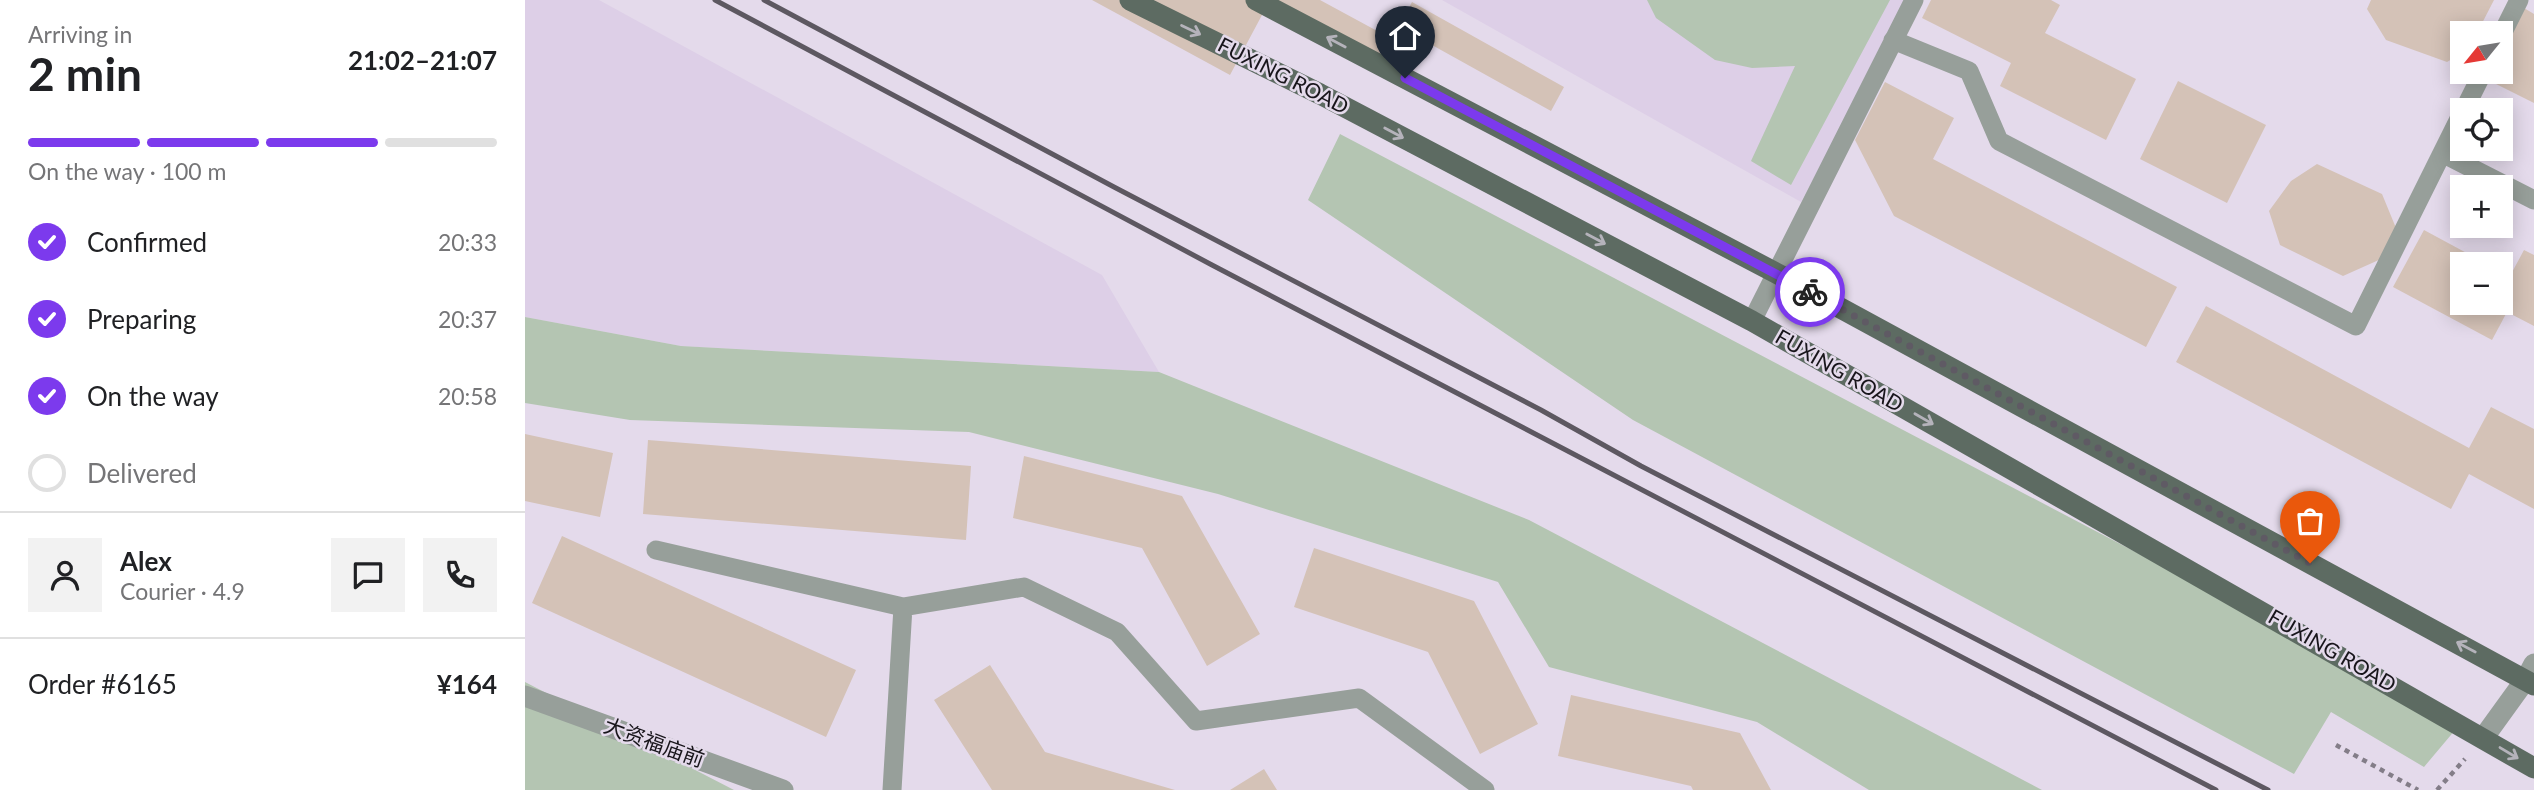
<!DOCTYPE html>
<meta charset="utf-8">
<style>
:root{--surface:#fff;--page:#f2f2f2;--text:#202124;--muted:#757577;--line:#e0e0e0;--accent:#7c3aed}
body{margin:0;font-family:Lato,"Noto Sans SC",sans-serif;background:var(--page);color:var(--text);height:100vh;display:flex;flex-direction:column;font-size:26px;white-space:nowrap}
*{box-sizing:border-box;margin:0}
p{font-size:23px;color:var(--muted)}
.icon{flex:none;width:38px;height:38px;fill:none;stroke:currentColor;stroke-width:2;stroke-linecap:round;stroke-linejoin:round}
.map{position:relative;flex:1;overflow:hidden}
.details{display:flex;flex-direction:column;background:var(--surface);width:525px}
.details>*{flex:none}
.needle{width:46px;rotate:240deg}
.tools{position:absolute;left:1925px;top:21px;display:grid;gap:14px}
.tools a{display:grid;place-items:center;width:63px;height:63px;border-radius:0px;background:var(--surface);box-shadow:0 4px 18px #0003;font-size:35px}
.pin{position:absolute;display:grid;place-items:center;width:60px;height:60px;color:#fff;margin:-72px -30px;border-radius:50% 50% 50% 0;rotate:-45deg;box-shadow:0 0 7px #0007}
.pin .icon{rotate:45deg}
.courier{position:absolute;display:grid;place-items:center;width:70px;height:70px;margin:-35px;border:5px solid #7c3aed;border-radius:50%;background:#fff;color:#222;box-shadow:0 2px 9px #0007}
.head em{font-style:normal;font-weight:700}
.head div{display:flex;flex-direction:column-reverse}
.head{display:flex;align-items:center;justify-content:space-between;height:119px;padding:0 28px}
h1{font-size:46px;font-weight:700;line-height:52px}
.bar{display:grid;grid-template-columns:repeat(4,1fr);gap:10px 7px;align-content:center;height:84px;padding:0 28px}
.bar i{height:9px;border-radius:5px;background:var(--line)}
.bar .current{background:var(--accent)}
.bar p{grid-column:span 4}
.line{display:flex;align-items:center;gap:18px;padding:0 28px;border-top:2px solid var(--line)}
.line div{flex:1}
.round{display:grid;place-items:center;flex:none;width:74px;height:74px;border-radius:0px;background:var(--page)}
ol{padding:0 28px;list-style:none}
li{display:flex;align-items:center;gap:21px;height:77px}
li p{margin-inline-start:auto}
li .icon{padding:7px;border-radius:50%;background:var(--accent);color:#fff;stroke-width:4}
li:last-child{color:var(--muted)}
li i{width:38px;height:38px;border:4px solid var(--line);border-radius:50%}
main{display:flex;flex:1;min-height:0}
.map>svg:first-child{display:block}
.built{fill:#ddcfe7}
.green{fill:#b4c5b2}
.building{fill:#d4c2b7}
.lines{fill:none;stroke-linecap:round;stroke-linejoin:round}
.path{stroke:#837d88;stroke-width:4.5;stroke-dasharray:5 5;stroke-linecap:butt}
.service{stroke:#979f9a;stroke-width:19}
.tertiary{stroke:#979f9a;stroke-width:21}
.primary{stroke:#5d6b62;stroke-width:21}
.rail{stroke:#5d5861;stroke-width:5}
.oneway{stroke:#b5b3bb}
.done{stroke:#5f5a64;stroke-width:7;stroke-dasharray:0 12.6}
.route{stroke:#7c3aed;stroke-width:9}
.labels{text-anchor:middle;stroke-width:5;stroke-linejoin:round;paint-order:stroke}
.street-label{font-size:21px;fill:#18151b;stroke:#e4daeb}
</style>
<main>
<section class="details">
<div class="head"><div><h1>2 min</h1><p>Arriving in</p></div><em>21:02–21:07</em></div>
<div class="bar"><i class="current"></i><i class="current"></i><i class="current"></i><i></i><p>On the way · 100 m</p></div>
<ol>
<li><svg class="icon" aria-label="check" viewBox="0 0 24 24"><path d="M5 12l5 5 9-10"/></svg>Confirmed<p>20:33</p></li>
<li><svg class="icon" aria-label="check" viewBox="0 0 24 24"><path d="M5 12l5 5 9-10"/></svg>Preparing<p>20:37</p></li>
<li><svg class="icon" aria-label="check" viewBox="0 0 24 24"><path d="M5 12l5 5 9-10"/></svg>On the way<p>20:58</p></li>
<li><i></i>Delivered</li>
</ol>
<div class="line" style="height:126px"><a class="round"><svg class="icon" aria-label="person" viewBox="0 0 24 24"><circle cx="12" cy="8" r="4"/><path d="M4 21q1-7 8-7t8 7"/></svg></a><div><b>Alex</b><p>Courier · 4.9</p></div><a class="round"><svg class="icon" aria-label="chat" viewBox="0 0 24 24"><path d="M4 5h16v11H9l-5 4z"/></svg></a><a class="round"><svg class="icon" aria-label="phone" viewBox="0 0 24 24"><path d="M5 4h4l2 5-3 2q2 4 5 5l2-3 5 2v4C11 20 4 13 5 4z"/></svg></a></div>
<div class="line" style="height:91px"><div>Order #6165</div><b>¥164</b></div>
</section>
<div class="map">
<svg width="2009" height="790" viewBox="0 0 2009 790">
<rect width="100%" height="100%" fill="#e4daeb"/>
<path class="built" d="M0,0H74L577,275L634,372L156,346L0,317Z
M917,0H1383L1276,202Z"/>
<path class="green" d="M1122,0H1365L1266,185L1226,161L1270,66L1227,68L1190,60L1131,18Z
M815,134L1936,723L1899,767L1806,712L1769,774L1108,420L783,200Z
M0,317L156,346L634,372L1004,520L1517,790H1344L1232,722L1024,667L973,582L693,494L444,432L105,420L0,403Z
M0,682L209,790H0Z"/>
<path class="building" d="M567,0H745L705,75Z
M748,0H795L867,39L887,2L1039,87L1026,111L898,40L882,70Z
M1406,0H1526L1535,5L1520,33L1611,79L1581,140L1475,86L1486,63L1397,18Z
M1846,0H1969L1952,33H1937V53L1922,62L1861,40L1842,9Z
M1999,8L2009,14V103L1963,80L1967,72H1976V54Z
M1653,81L1741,125L1702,203L1615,159Z
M1360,82L1429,118L1408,159L1652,287L1621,347L1369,216L1330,140Z
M1792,164L1857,194L1871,228L1856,259L1818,276L1755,245L1744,211L1766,181Z
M1899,230L1962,264H1937V303H1976V272L1985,276L1999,250L2009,255V326L1982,312L1967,340L1868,287Z
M1681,306L1944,448L1966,407L2009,429V509L1944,474L1926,509L1651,362Z
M0,434L88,453L75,517L0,501Z
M123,440L446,466L441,540L118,514Z
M499,456L657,496L735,634L682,666L617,548L488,518Z
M37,536L331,670L301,737L7,603Z
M789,548L949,601L1013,724L955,754L903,652L769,607Z
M465,665L520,752L650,790H467L409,700Z
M1046,695L1215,733L1246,790H1168L1166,786L1033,756Z
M739,769L752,790H705Z"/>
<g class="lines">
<path class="path" d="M1811,745L1893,790
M1912,790L1940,759"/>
<path class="service" d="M1976,36L1994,0
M1368,40L1444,71L1474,141L1831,326L1937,113
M1939,110L1958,72
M1917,153L2009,200
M1227,321L1389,0
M131,550L378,607L499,587L592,632L671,721L834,698L960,790
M367,790L378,607"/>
<path class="tertiary" d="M0,696L258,790
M1959,737L2001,679L2009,664"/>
<path class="primary" d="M605,0L795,94L1227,321L2009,768
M731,0L1251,273L2009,685"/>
<path class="rail" d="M190,0L687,265L1691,790
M239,0L589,187L1016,410L1116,466L1743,790"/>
</g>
<defs><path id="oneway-shaft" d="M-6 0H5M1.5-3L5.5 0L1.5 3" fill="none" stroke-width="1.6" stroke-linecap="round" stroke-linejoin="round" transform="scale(1.75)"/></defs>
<g class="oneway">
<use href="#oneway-shaft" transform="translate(666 30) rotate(26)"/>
<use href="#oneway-shaft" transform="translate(811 42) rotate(-152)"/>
<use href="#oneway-shaft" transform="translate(869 133) rotate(28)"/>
<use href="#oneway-shaft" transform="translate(1071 239) rotate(28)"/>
<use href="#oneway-shaft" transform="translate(1399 419) rotate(30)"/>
<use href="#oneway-shaft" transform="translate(1941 647) rotate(-152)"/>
<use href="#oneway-shaft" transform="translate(1984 753) rotate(31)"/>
</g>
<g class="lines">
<path class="done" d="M1285,292L1785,563"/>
<path class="route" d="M880,78L1285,292"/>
</g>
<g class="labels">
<g class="street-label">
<text transform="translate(758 76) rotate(27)" y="7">FUXING ROAD</text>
<text transform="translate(1314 371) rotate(30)" y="7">FUXING ROAD</text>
<text transform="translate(1807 651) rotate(30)" y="7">FUXING ROAD</text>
<text transform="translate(129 743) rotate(20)" y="7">大资福庙前</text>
</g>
</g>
</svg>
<div class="tools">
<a><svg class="needle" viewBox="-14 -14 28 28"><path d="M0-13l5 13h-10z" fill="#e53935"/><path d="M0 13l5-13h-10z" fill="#757577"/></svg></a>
<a><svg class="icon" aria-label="locate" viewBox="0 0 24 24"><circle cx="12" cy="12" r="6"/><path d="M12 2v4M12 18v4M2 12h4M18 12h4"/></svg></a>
<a>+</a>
<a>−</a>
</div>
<div class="pin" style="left:1785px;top:563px;background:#ea580c"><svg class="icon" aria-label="bag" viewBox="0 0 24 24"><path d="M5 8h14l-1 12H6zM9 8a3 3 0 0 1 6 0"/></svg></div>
<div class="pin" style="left:880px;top:78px;background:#1f2937"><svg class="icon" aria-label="home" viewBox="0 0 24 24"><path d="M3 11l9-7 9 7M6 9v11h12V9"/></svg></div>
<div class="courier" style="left:1285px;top:292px"><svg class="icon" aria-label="bike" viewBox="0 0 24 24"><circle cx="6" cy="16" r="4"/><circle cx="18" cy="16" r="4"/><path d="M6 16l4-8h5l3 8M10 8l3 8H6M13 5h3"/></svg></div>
</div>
</main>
